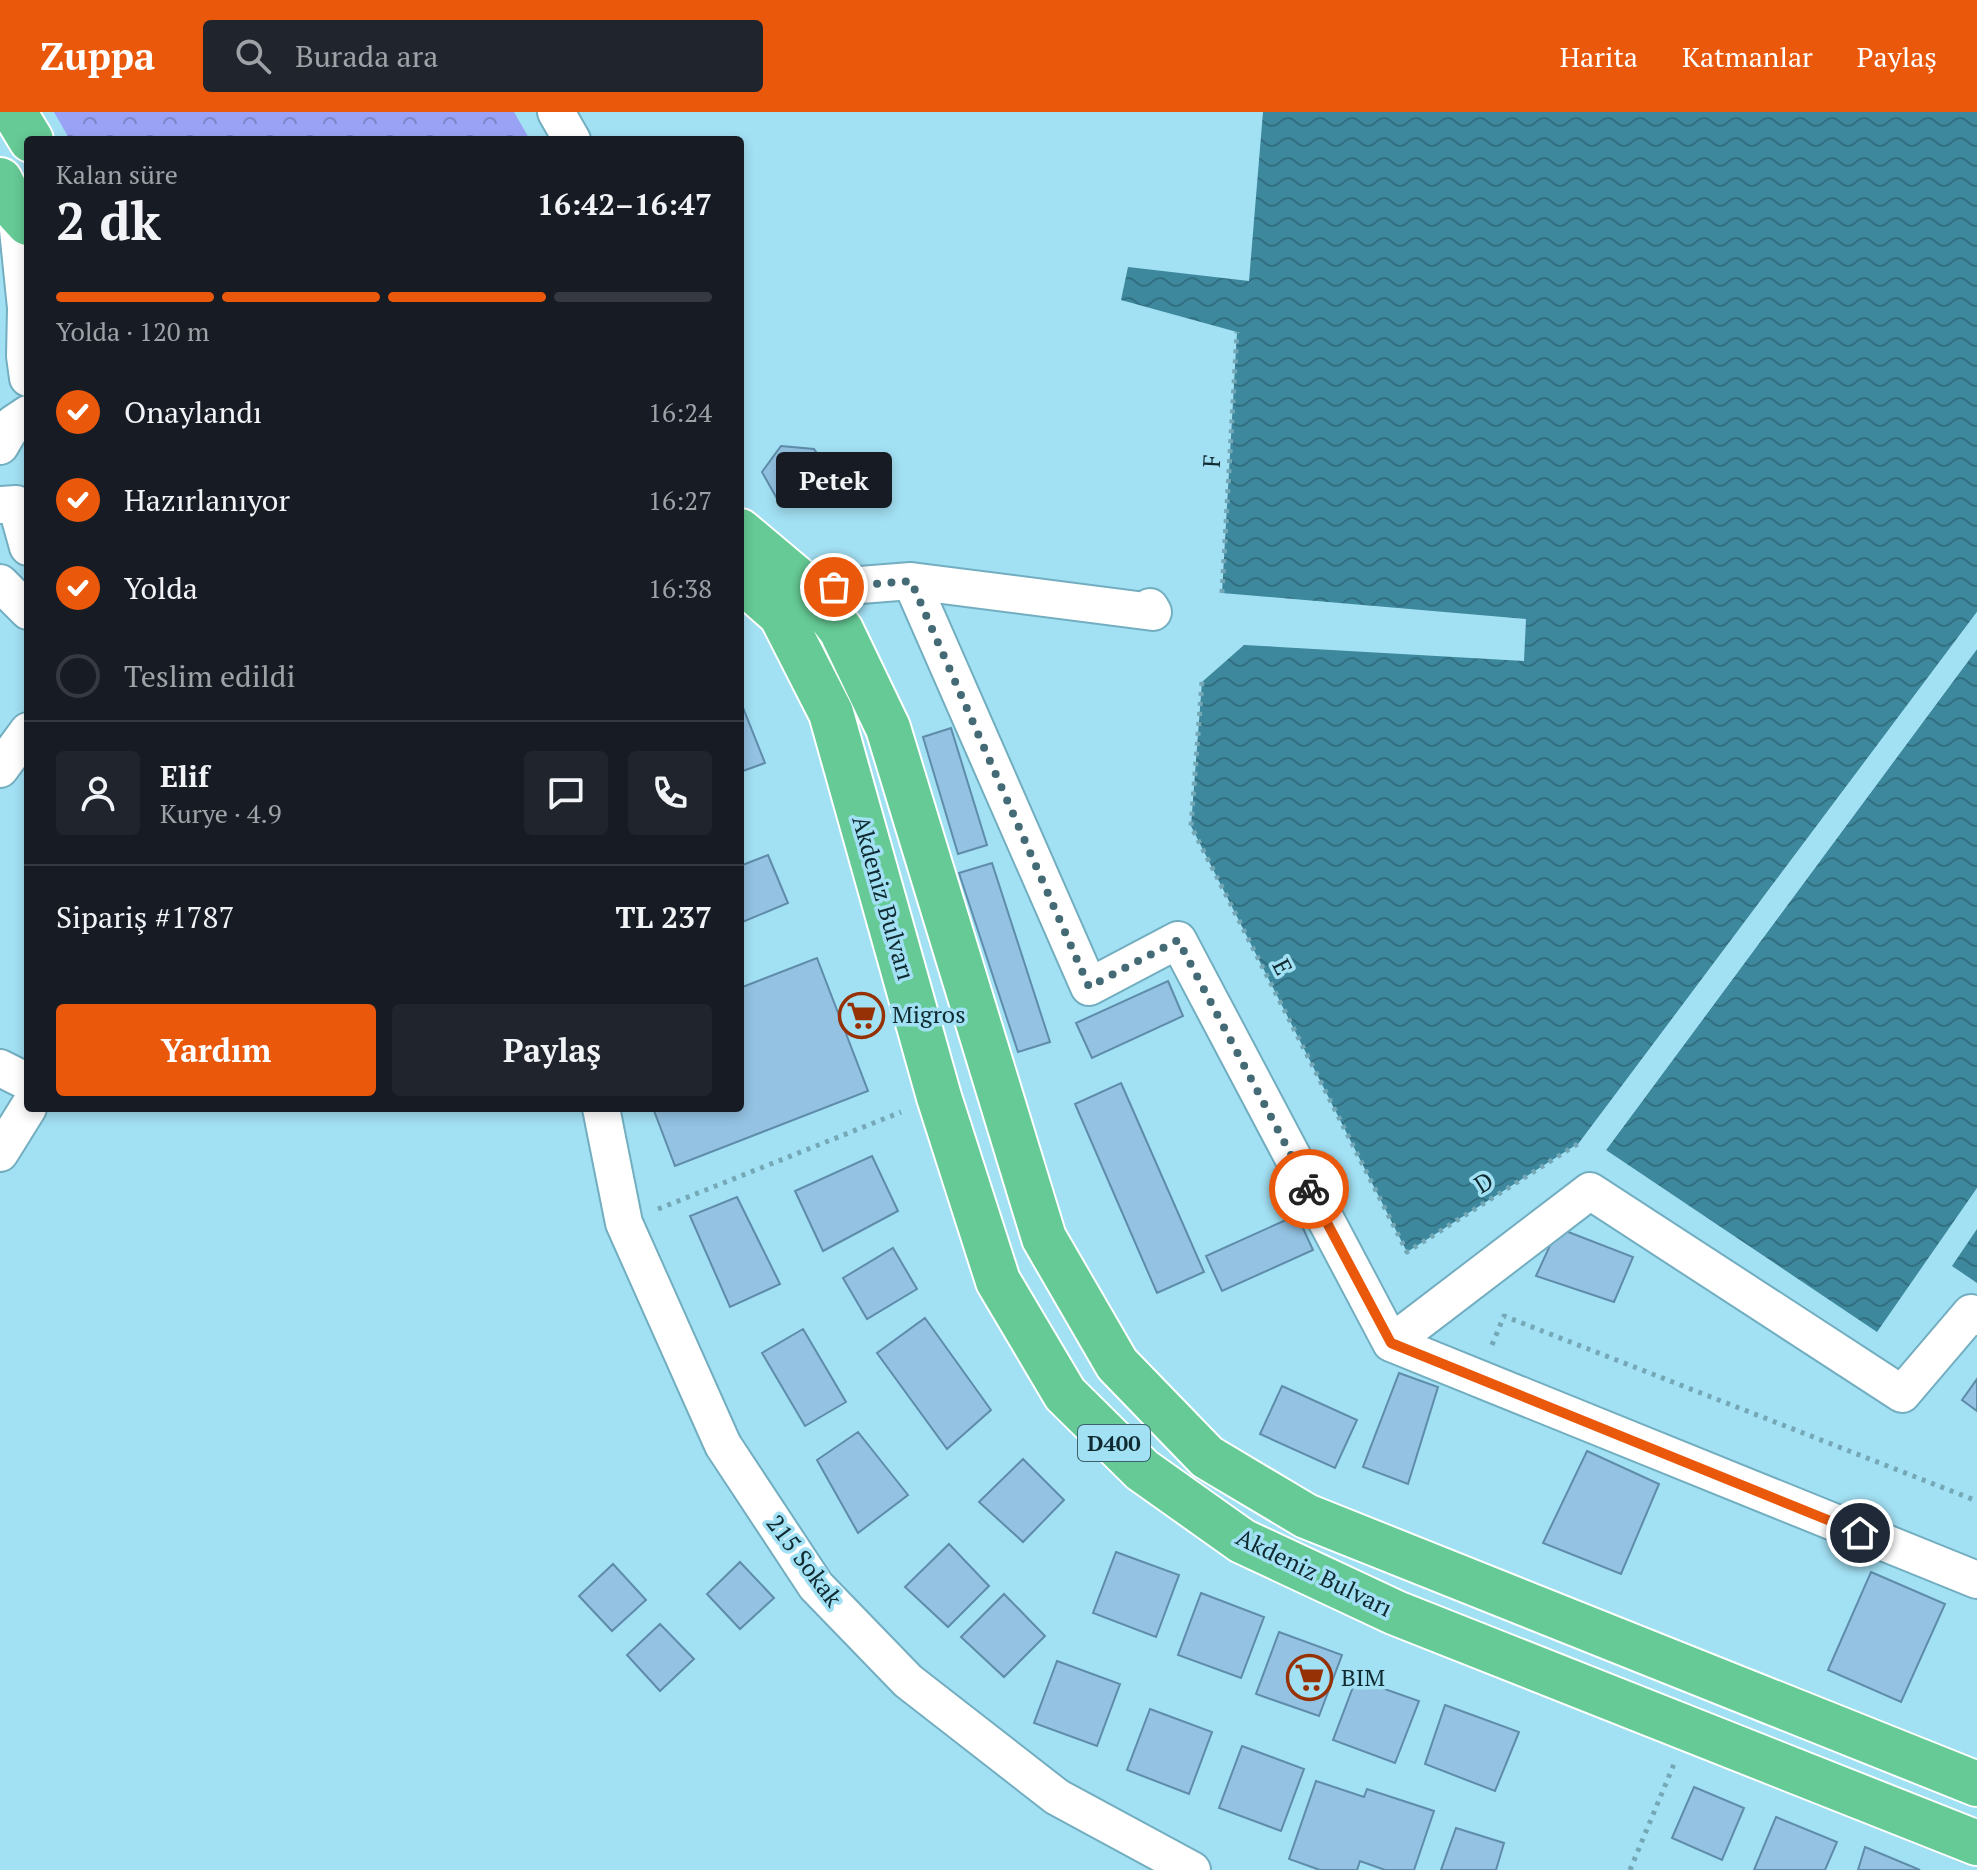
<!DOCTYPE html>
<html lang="tr">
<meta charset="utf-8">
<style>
:root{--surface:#171b24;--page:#20242c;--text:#f1f3f6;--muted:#9ea1a6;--line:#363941;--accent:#ea580c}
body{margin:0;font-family:"PT Serif",serif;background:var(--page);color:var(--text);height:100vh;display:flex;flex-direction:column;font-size:30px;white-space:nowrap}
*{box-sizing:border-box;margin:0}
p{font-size:26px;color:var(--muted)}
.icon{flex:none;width:44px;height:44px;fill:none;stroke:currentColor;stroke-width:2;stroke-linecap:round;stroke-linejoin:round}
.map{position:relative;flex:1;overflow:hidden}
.side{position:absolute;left:24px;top:24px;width:720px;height:976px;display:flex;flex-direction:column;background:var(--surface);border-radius:8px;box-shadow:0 4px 12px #0003}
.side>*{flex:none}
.pin{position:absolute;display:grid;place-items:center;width:68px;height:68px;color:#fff;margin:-34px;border:4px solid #fff;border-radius:50%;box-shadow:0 2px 8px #0007}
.courier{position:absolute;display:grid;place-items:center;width:80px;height:80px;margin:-40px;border:6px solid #ea580c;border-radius:50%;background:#fff;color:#222;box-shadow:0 2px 10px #0007}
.bubble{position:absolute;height:56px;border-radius:8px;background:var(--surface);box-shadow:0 4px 12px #0003;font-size:26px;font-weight:700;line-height:56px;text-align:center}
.head em{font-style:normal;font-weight:700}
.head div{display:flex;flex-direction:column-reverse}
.head{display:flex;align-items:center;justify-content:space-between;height:136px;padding:0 32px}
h1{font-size:52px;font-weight:700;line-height:60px}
.bar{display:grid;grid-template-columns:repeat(4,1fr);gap:12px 8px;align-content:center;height:96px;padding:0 32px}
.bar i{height:10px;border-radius:6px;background:var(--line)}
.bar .current{background:var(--accent)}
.bar p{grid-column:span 4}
.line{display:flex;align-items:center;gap:20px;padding:0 32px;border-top:2px solid var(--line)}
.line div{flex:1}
.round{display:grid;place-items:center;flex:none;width:84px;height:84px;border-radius:8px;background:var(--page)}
ol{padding:0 32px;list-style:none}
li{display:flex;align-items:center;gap:24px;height:88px}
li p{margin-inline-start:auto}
li .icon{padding:8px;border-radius:50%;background:var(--accent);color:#fff;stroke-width:4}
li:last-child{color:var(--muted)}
li i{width:44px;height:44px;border:4px solid var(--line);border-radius:50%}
.button{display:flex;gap:16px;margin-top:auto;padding:16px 32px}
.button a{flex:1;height:92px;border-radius:8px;background:var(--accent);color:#fff;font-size:32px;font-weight:700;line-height:92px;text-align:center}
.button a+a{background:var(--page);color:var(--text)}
header{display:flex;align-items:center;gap:48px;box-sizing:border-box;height:112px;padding:0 40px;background:var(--accent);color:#fff}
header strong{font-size:38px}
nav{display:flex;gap:44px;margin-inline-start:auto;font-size:28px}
.search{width:560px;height:72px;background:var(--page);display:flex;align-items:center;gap:20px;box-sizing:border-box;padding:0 28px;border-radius:8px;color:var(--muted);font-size:30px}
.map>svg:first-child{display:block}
.park{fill:url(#park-crowns)}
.water{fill:url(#water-waves)}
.pier{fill:#a2e0f3}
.building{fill:#93c2e2;stroke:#5e8caa;stroke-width:2}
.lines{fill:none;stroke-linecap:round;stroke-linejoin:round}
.minor-casing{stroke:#72aec0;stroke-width:40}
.highway-casing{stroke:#fff;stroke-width:48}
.path{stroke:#75a8b7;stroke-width:5;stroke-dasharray:4 6;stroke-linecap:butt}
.minor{stroke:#fff;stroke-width:36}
.highway{stroke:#65ca95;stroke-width:44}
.done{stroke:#436a75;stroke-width:8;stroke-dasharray:0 14.4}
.route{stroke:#ea580c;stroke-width:10}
.labels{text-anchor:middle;stroke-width:7;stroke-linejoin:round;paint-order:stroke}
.shield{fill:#a2e0f3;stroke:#3c616b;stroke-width:2}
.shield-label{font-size:22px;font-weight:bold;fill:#102a31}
.street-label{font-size:24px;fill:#102a31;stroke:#a2e0f3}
.poi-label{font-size:24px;fill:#102a31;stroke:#a2e0f3;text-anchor:start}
</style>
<header>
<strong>Zuppa</strong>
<div class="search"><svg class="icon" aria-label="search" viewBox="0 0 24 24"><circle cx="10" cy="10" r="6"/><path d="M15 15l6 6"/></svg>Burada ara</div>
<nav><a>Harita</a><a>Katmanlar</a><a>Paylaş</a></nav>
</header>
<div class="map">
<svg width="1977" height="1758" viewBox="0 0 1977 1758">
<defs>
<pattern id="park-crowns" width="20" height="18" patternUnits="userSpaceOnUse" patternTransform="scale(2)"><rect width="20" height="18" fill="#9aa2f5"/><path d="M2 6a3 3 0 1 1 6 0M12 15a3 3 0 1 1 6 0" fill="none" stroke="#7c84c7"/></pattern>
<pattern id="water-waves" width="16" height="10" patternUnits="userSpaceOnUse" patternTransform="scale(2)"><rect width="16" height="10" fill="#3d889d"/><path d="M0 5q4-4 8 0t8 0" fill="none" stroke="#326f81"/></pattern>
</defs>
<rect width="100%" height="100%" fill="#a2e0f3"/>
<path class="park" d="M54,0H514L530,28H70Z"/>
<path class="water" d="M1263,0H1977V500L1579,1031L1407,1140L1191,714L1202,570L1244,533L1524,549L1526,507L1222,481L1237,220L1121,188L1128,155L1249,169Z
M1977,537V1076L1877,1220L1606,1038Z
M1977,1117V1171L1952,1154Z"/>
<path class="pier" d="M1977,500V507L1584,1032L1579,1031Z
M1977,533V537L1606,1038L1602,1037Z"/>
<path class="building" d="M781,334L814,337L830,361L813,390L780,392L762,360Z
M740,588L765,651L740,660Z
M951,616L987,733L958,742L923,625Z
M768,743L788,791L740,811V754Z
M992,751L1050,930L1018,940L959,761Z
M817,846L868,979L675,1054L653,996H740V876Z
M1168,869L1183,904L1092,946L1076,911Z
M1121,971L1204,1160L1157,1181L1075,992Z
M872,1044L898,1099L823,1139L795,1079Z
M737,1085L780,1172L730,1195L690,1104Z
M1297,1103L1313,1138L1222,1179L1206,1144Z
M1558,1116L1633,1145L1614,1190L1536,1164Z
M893,1136L917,1177L867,1207L843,1166Z
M925,1206L991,1298L947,1337L877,1241Z
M803,1217L846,1290L805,1314L762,1241Z
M1399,1261L1438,1275L1408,1372L1363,1355Z
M1977,1267V1299L1962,1288Z
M1282,1274L1357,1308L1335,1356L1260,1322Z
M858,1320L908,1383L858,1421L817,1348Z
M1587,1339L1659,1372L1621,1462L1543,1431Z
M1023,1347L1064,1388L1023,1430L979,1390Z
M949,1432L989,1474L948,1515L905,1475Z
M1116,1440L1179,1463L1156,1525L1093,1501Z
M740,1450L774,1486L740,1517L707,1482Z
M613,1452L646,1488L612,1519L579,1484Z
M1871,1460L1945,1492L1901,1590L1828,1558Z
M1201,1481L1264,1505L1241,1566L1178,1543Z
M1004,1482L1045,1524L1004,1565L961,1525Z
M660,1512L694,1547L660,1579L627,1543Z
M1279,1520L1342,1543L1319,1604L1256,1582Z
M1057,1549L1120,1572L1097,1634L1034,1611Z
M1356,1567L1419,1589L1395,1651L1333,1628Z
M1445,1593L1519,1620L1495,1679L1425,1652Z
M1150,1597L1212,1620L1189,1682L1127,1658Z
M1242,1634L1304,1657L1281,1719L1219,1696Z
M1316,1669L1364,1685L1367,1677L1434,1699L1414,1758H1385L1360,1749L1357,1758H1320L1289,1747Z
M1694,1675L1744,1696L1722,1748L1672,1726Z
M1776,1705L1837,1730L1825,1758H1754Z
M1456,1716L1504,1731L1496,1758H1441Z
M1865,1735L1920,1758H1858Z"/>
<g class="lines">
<defs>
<path id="minor" d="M556,0L572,28
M16,98L26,196L25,244L28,266
M0,334L13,312L28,302
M0,393L16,392L28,435
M911,469L1089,875L1178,828L1391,1231L1977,1468
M0,471L28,499
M809,477L911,469L1153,500L1150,495
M0,657L28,619
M0,956L28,970
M601,996L624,1111L723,1333L816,1474L908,1569L1057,1685L1192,1758
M0,1041L28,996
M1391,1231L1590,1079L1902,1282L1971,1201L1977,1205"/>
<path id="highway" d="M14,0L31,28
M0,68L16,98L28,111
M740,419L809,477L841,518L888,616L1044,1126L1117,1252L1207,1345L1306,1404L1977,1672
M740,467L781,503L831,601L939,985L998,1169L1065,1282L1142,1358L1242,1429L1396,1501L1977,1731"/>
</defs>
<use href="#minor" class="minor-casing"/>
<use href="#highway" class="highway-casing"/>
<path class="path" d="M1222,481L1237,220
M1202,570L1191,714L1407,1140L1579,1031
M658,1097L901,1000
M1492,1233L1504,1204L1977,1389
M1630,1758L1674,1652"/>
<use href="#minor" class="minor"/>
<use href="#highway" class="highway"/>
</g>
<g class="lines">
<path class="done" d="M834,475L911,469L1089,875L1178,828L1309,1077"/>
<path class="route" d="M1309,1077L1391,1231L1860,1421"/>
</g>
<defs>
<symbol id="supermarket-ring" viewBox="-11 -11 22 22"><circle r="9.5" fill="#a2e0f3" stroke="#963005" stroke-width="1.5"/><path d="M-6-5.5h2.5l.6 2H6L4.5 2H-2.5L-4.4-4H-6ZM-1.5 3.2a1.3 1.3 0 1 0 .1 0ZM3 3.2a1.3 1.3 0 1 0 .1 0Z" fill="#963005"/></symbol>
</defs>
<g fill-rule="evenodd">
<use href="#supermarket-ring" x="836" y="878" width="51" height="51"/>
<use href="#supermarket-ring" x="1284" y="1540" width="51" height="51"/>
</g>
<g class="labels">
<rect class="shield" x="1078" y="1313" width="72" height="36" rx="6"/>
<g class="shield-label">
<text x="1114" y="1339">D400</text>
</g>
<g class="street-label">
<text transform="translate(1212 349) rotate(-87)" y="8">F</text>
<text transform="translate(883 786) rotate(74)" y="8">Akdeniz Bulvarı</text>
<text transform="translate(1282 855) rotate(63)" y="8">E</text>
<text transform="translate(1484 1071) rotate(-32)" y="8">D</text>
<text transform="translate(804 1449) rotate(53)" y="8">215 Sokak</text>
<text transform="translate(1314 1461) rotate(26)" y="8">Akdeniz Bulvarı</text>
</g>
<g class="poi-label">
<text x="892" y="911">Migros</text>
<text x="1341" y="1574">BIM</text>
</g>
</g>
</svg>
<div class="pin" style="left:834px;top:475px;background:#ea580c"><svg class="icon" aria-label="bag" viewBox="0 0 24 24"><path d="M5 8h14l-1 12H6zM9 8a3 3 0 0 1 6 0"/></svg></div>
<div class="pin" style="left:1860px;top:1421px;background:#1f2937"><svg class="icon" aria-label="home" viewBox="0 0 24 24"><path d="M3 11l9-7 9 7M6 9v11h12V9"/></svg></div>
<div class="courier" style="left:1309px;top:1077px"><svg class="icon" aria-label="bike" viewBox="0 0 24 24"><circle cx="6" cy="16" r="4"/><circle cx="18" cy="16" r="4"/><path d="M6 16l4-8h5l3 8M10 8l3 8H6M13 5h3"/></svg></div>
<div class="bubble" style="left:776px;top:340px;width:116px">Petek</div>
<section class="side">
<div class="head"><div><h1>2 dk</h1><p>Kalan süre</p></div><em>16:42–16:47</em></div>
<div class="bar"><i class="current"></i><i class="current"></i><i class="current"></i><i></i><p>Yolda · 120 m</p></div>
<ol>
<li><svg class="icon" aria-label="check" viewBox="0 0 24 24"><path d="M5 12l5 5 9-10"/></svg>Onaylandı<p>16:24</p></li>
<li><svg class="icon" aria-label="check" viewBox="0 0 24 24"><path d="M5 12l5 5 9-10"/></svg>Hazırlanıyor<p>16:27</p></li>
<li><svg class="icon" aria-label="check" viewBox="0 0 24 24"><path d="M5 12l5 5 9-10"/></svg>Yolda<p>16:38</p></li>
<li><i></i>Teslim edildi</li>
</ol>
<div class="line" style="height:144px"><a class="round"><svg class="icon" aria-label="person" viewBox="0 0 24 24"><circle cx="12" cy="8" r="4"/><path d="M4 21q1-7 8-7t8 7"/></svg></a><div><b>Elif</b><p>Kurye · 4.9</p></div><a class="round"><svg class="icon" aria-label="chat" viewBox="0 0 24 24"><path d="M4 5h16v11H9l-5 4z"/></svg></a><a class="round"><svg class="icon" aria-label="phone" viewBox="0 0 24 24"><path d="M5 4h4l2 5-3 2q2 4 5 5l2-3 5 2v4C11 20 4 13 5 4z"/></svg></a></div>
<div class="line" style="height:104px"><div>Sipariş #1787</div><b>TL 237</b></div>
<div class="button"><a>Yardım</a><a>Paylaş</a></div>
</section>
</div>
